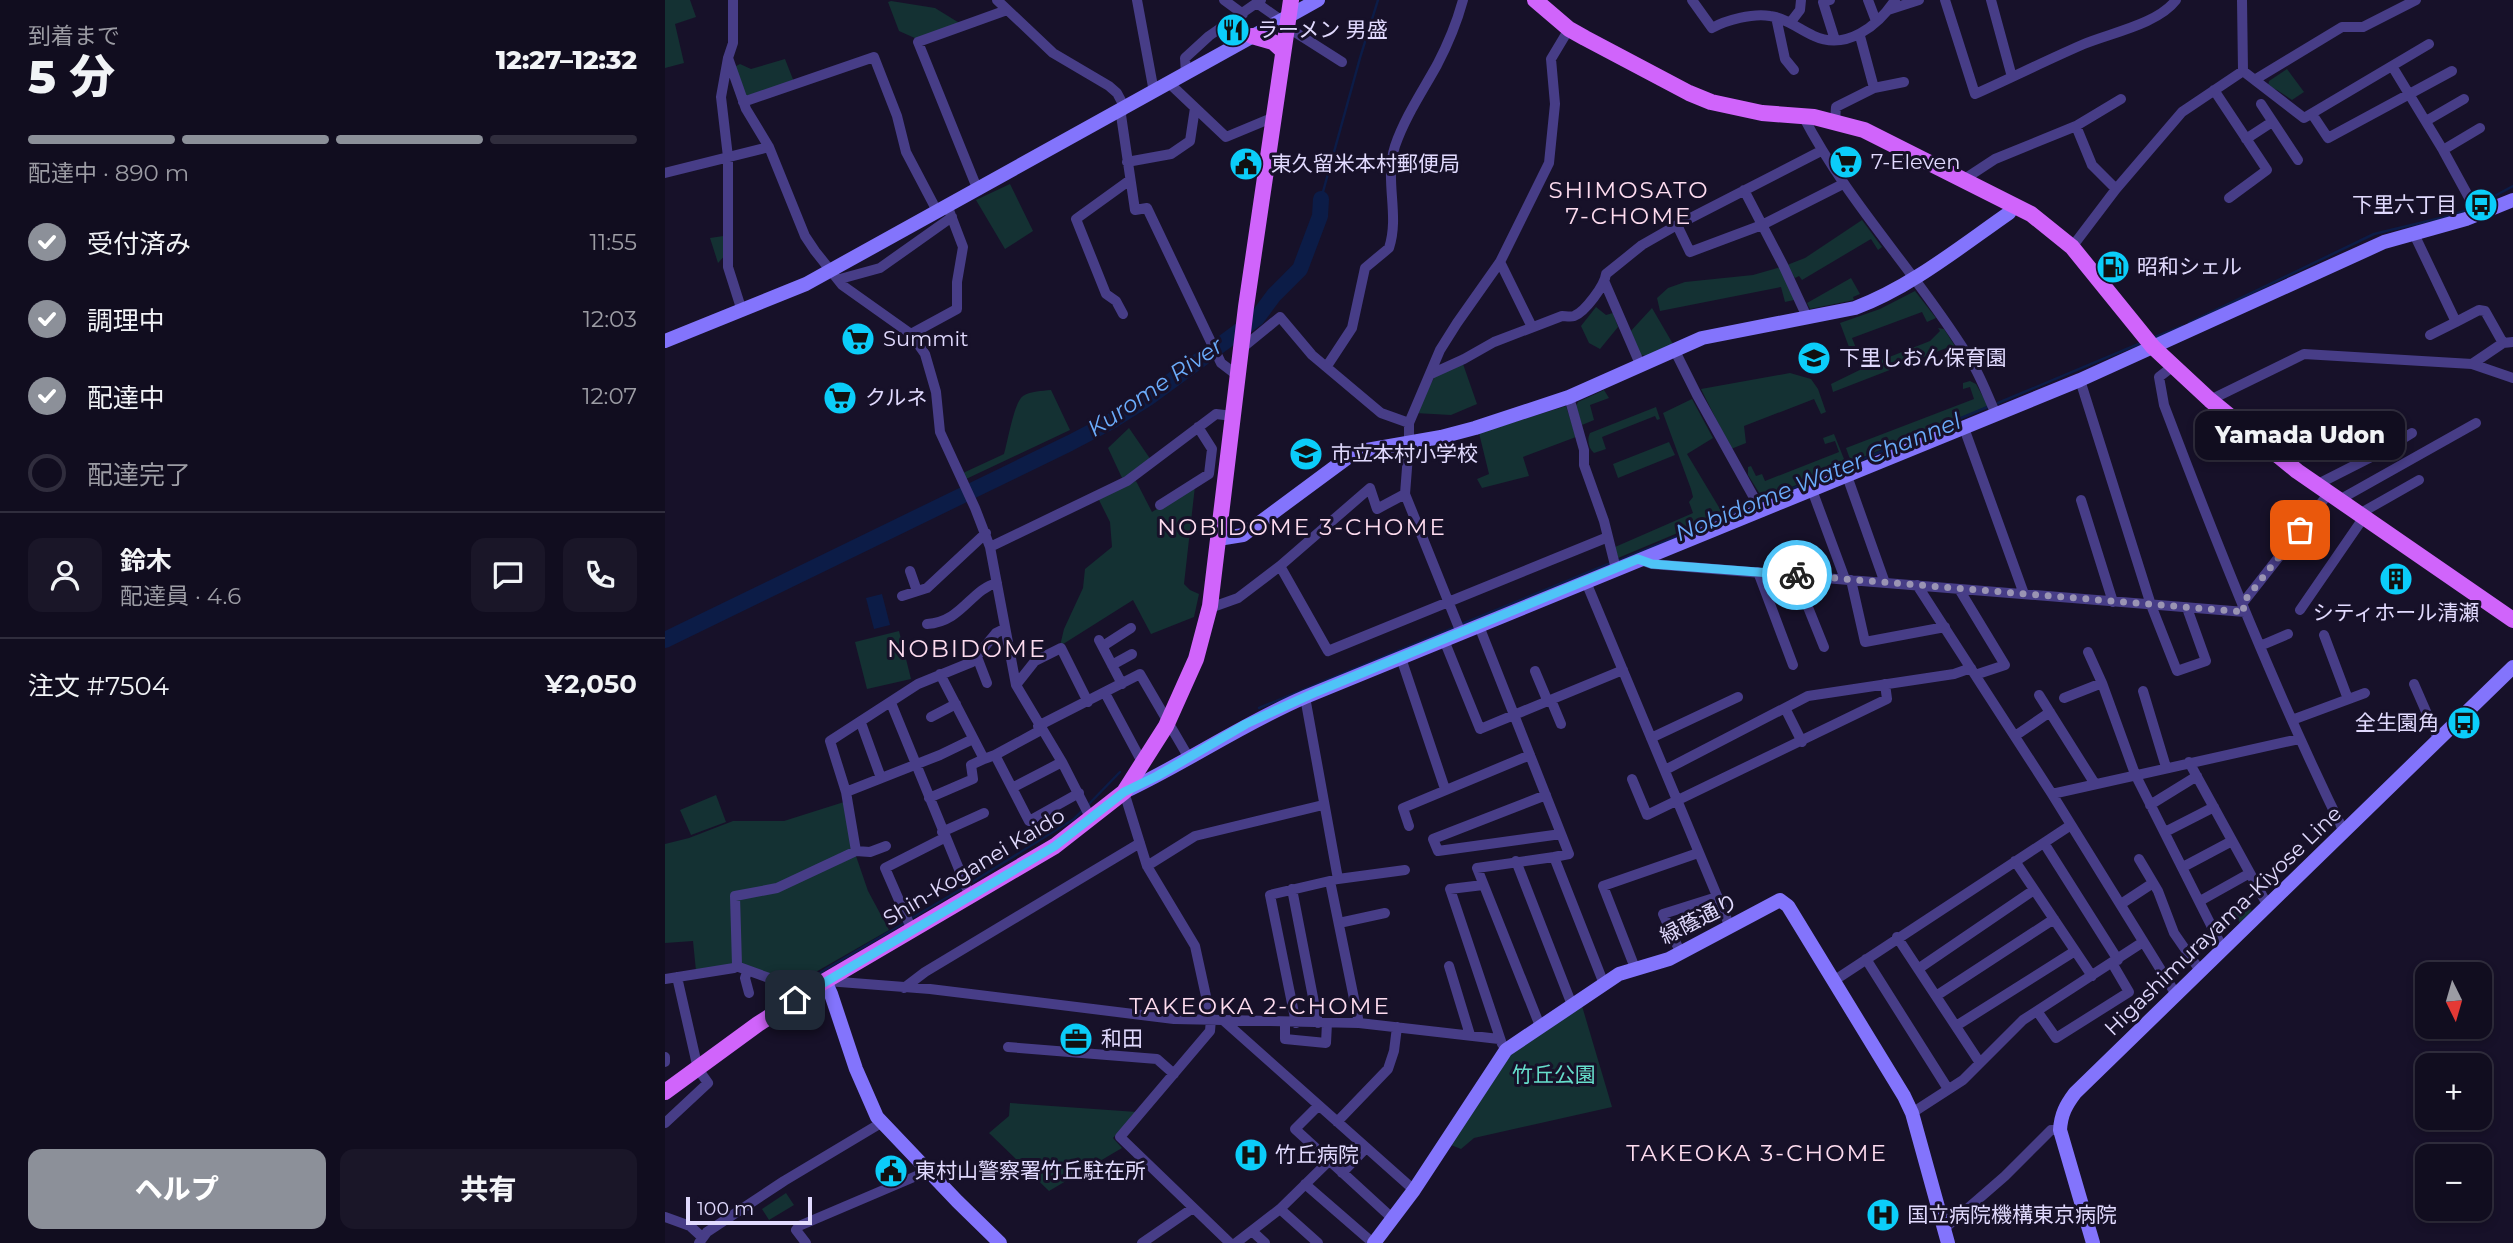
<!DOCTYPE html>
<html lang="ja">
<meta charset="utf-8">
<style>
:root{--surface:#110d1f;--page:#1a1628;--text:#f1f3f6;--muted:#9c9ca4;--line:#302d3d;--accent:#8c9099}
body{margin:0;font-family:Montserrat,"Noto Sans JP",sans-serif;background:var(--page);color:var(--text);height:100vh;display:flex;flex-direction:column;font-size:26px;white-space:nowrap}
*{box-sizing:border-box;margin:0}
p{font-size:23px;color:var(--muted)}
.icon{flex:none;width:38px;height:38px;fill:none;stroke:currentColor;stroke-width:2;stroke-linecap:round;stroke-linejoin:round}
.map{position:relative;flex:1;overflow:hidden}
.drawer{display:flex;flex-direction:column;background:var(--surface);width:665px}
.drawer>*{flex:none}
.needle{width:46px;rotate:175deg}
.buttons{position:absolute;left:1750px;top:962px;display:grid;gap:14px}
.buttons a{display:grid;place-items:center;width:77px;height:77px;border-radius:14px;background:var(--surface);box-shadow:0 4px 10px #0003,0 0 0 2px var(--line);font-size:35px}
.scale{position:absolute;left:21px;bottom:18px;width:126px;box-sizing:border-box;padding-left:7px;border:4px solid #e1dafe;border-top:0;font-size:19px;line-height:24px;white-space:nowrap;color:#e1dafe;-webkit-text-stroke:5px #171129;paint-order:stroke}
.pin{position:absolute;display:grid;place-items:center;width:60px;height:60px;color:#fff;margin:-30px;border-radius:14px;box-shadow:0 4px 10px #0006}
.courier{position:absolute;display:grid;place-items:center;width:70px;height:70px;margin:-35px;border:5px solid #4fc3f7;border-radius:50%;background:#fff;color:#222;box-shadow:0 2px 9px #0007}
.bubble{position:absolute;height:49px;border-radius:14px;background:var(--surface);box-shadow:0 4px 10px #0003,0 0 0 2px var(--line);font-size:23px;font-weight:800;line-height:49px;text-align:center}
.headline em{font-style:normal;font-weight:800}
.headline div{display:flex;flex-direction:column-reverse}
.headline{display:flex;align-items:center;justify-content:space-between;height:119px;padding:0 28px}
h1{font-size:46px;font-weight:800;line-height:52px}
.bar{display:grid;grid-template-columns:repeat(4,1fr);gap:10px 7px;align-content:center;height:84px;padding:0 28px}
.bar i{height:9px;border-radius:5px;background:var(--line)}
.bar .active{background:var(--accent)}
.bar p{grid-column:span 4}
.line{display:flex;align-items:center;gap:18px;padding:0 28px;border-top:2px solid var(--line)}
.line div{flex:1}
.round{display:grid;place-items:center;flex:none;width:74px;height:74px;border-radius:14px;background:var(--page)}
ol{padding:0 28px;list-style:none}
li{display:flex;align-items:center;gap:21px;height:77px}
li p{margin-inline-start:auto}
li .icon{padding:7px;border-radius:50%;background:var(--accent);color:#fff;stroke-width:4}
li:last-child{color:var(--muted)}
li i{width:38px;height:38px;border:4px solid var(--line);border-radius:50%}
.button{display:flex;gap:14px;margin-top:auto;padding:14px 28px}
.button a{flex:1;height:80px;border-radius:14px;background:var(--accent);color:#fff;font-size:28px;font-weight:800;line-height:80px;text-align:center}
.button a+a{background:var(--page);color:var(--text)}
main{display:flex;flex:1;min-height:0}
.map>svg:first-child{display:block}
.green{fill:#143133}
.water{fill:#0c1c47}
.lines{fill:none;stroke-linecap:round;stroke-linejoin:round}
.stream{stroke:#0c1c47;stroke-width:2.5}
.river{stroke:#0c1c47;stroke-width:16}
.street{stroke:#473d87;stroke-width:10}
.secondary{stroke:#8374fc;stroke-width:14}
.primary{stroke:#d064fb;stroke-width:16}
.done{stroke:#9a94b3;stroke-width:7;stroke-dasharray:0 12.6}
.route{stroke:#4fc3f7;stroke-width:9}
.labels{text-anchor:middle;stroke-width:6;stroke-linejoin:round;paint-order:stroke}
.poi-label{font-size:21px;fill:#e1dafe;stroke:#171129;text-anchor:start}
.street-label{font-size:21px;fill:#e1dafe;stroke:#171129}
.park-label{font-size:21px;fill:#66decb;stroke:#171129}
.neighbourhood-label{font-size:23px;letter-spacing:2px;fill:#fedcef;stroke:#171129}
.water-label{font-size:23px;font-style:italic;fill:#6bacfb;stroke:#171129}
.quarter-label{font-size:24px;letter-spacing:2px;fill:#fedcef;stroke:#171129}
</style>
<main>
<section class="drawer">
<div class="headline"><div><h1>5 分</h1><p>到着まで</p></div><em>12:27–12:32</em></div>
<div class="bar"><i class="active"></i><i class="active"></i><i class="active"></i><i></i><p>配達中 · 890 m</p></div>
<ol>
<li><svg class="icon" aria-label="check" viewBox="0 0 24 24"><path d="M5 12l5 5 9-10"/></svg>受付済み<p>11:55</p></li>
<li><svg class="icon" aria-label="check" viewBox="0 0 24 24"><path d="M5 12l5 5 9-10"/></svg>調理中<p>12:03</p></li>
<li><svg class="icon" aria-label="check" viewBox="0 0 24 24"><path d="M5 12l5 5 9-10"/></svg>配達中<p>12:07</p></li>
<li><i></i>配達完了</li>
</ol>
<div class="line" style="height:126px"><a class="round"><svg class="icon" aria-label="person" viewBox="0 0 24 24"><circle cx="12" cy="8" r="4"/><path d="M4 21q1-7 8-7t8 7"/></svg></a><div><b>鈴木</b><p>配達員 · 4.6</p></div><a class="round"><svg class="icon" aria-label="chat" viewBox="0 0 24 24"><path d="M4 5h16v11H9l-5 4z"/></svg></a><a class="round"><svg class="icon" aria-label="phone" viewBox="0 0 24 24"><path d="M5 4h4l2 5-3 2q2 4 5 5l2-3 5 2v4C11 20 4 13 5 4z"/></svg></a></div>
<div class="line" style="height:91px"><div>注文 #7504</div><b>¥2,050</b></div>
<div class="button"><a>ヘルプ</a><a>共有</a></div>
</section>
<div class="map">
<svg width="1848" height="1243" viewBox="0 0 1848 1243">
<rect width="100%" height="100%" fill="#171129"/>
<path class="green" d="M0,0H25L31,17L10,24L19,63L0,68Z
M226,1L270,8L296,24L252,39L234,31L223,2Z
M120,59L129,82L81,98L69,67L75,64L86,69Z
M1622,69L1639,92L1627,100L1612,90L1603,86L1604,81Z
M345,184L368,231L340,249L311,200Z
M1197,220L1217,247L1213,250L1206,239L1137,280L1134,276L1130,278L1122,265L1140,258Z
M65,235L64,251L53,263L45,238Z
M1116,267L1129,300L1120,302L1116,287L995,311L992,298L1003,288L1020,282L1088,275Z
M1186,278L1195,294L1188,297L1189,300L1145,309L1142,303Z
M1250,291L1271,318L1262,322L1257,312L1187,338L1193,353L1187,355L1175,323L1215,309Z
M931,307L941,315L948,313L953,327L935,349L924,343L916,326Z
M987,308L1008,344L981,356L976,355L964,333Z
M1273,328L1279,329L1297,357L1294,356L1290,361L1284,347L1168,392L1166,384L1209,363L1265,341L1275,331Z
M798,364L812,404L786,415L750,413L770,376Z
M1125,373L1146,379L1153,389L1161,412L1156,414L1149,399L1079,426L1081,443L1066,449L1036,389Z
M1305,381L1311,384L1323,406L1186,462L1181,448L1309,399L1305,387L1298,389V383Z
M386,390L405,430L301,479L298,473L339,454C343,441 349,402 358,396C366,391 377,391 386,390Z
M939,390L944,398L925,405L929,420L917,425L911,406L913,402Z
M1027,399L1048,438L1022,454L1058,514L953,558L950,547L1028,513L1024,502L1028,497L1026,489L998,413Z
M901,406L911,437L858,457L864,476L817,488L812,479L824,474L814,433Z
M991,407L995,419L992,420L990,416L937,437L941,449L929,453C923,448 922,439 925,433Z
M464,428L486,460L458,480L443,448Z
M1169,434L1181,464L1098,499L1083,475V467L1086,466L1091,476L1097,474L1100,481L1174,452L1170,441L1160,444L1158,438Z
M1004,442L1010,455L953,478L948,464Z
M471,481L487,512L530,486L519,584L525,590L534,594L529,617L486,634L468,600L395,646L399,629L418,588L420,569L447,547L445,522L433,498Z
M234,631L246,679L202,689L190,642Z
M51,795L61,822L26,835L15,810Z
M179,802L191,856L203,891L224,930L142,977L105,976L69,965L31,971L28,941L0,943V844L24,838L68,821H119Z
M1579,899L1587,911L1575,923L1566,907Z
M917,1006L947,1107L809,1138L796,1149L786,1145L845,1052Z
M345,1103L472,1112L448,1138L457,1148L384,1191L324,1133L344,1116Z
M121,1193L129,1205L104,1220L97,1209Z"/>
<path class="water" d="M217,594L225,625L209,629L201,598Z"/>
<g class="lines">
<path class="stream" d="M656,199L695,58L713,0
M1811,206L1848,186
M1524,323L1709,234L1784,216L1805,209
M1490,337L1518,326
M1333,403L1476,343
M1095,502L1325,406
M953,561L1089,505
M797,624L946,563
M594,708L791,627
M423,805L455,772
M304,884L409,819L418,810
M247,918L298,888
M131,990L161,969L241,922"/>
<path class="river" d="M0,640L405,443L445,422L483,398L592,318L609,295L635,269L655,216L656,199"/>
<path class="street" d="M68,0V43L63,58L56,97L63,157V267L77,311
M332,0L388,53L444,86L452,93L459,106L456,115L470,210L482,208L556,363L573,376
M472,0L489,92
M559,0L578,14
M1027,0L1047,28C1061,20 1088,13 1105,16C1121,18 1135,30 1149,36C1181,51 1213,26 1230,0
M1165,0L1158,2L1170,40
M1203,0L1211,21
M1280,0L1310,94C1346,78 1382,60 1419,44C1445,33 1493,24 1511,0
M1326,0L1347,77
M593,4L616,20
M1223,10L1254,0
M1111,17L1120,59L1129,70
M1125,23L1135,10L1136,0
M622,27L677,62
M1195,36L1209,88
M63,58L81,109L104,147L140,236L150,251L177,285L246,334L260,354L271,392L275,432L310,508L325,547L351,685L397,762L426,819
M1727,66L1778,150L1813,214
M1578,71L1639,118L1764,44
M521,73L520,58L544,36L596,0
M1591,79L1677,27H1698L1751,0
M504,83L561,137L609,117
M1549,90L1602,170L1564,198
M78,102L209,57L232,116L241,152L272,211
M1596,104L1633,160
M1647,114L1663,138L1787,71
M1138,116C1183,203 1252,273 1303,356C1315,374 1322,395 1331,414
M1170,121L1171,107L1209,88L1239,82
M1761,121L1799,99
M1411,126L1427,165L1451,189
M1581,139L1607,122
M1778,150L1815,128
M462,162L506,154L525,141L530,108
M0,173L104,147
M1298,180L1330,159L1411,126L1456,99
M312,188L253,42L342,10
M1079,190L1118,265L1142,317
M1012,225L1025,252L1097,225L1178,184
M1749,234L1791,322L1814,310L1820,311L1838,343
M1407,247L1451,189L1517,112L1578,71L1577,0
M835,262L867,327
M175,279L215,268L287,217
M940,283L975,364
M458,314L451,301L441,294L411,219L465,180
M246,334L292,309V282L298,247L282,205
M1765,335L1791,322
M576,349L615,317L647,355L716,413L744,423V442L740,494L796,633
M1009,349L1032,395L1097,512
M1807,364L1838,343L1848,342
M662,366L687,328L700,268L724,248C735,215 719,180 730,146C740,117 757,92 772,65C783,44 792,22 798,0
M1507,367L1494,377L1499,405C1554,550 1611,693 1679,832
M766,374L799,359L829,342L897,316C900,316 906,317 909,316C920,312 940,285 941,274L977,245L1012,225L1156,151
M1415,380L1486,605L1512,671L1541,661L1522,608
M904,397L919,450V465L939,521L951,569
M1545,400L1639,354L1807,364L1848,378
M1716,419L1730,443
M744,423L775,350L792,323L835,262L884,163L890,104L886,59L904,29
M1299,428L1359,594
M1182,476L1220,583
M1651,485L1716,452L1747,433
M1147,490L1180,579
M1416,500L1448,602
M1674,500L1811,423
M495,505L544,474L547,449L533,427
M1694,514L1754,480
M325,547L462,481L551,414L568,416
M973,559L987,564L1580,612
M615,566L663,651L943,537
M245,571L252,591
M1093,572L1128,665
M1130,575L1159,647
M1186,580L1200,642L1280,627
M921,582L1065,927
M1252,585L1387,794L1512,996
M1294,589L1340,665L1310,675
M237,596L262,588L321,533
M1577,604L1664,493
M545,608L573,598L615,566L705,488L712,509L740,494
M1635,610L1699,517
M262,624C297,622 306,589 332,583
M814,626L904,854L889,857L939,984
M1659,635L1683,699
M434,640L457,684
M779,640L815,729L958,670
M438,646L466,628
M1595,646L1623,634
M1423,652L1437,683L1470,774L1558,949
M312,657L322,683
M736,658L780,789
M447,665L467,654
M870,671L883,702
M275,674L319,759L330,755L376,730
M1749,684L1773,739
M351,685L370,661L396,648L423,702
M1478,691L1501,767
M440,693L477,762
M1374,695L1430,784
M640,697L673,879
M1399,698L1437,683
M886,700L896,724
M226,703L305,896
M1120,708L1137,742
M266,717L291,704
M1627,720L1700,693
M196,723L216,778
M373,726L475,674L524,758
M1350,736L1385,712
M986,738L1073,697
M330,755L364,821L414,793
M1524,762L1603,906
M1000,770L1143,696L1289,674L1306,668
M967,779L982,815L1222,699L1220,684
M347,788L397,762
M181,792L275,755L308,739
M459,792L482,866L530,946L546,1019L545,1031L455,1137L565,1243
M1387,794L1634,739
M881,795L768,839L773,851L896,834
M264,798L308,779L306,765L319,759
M1485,805L1532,776
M744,826L738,808L865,755
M277,832L319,813
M1500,832L1549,807
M1379,843L1453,960
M221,846L205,852L191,851L181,792L165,741L253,684L307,662L331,633L339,629
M1474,859L1493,891L1509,933L1536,972
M851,861L907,1005
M1350,861L1427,976
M482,866L530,836L658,805
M1518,867L1567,841
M665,881L694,1023
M818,885L785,889L837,1044
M627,889L653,1023
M1535,901L1585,873
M1456,904L1488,883
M674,923L720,913
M247,930L220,868L279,838
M1232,937L1315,1063
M1016,954L998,914L1052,897
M1201,959L1283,1089
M71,966L104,978H139
M784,966L805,1035
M970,968L938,886L1033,853
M1253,969L1369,890
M82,972L80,978L84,993
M0,979L69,968L72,965L70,896L112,888L191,851
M1170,980L1406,825
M162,981L265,989L509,1019L694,1023L834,1039
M239,988L260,972L475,843
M1271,996L1389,919
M1372,1011L1391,1038L1464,992L1447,963
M558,1020L749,1190
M620,1023V1039L661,1043L662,1023
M631,1023L605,895L673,879L740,870
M875,1026L812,868L889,857
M1291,1026L1410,951
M343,1047L492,1059L509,1074
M0,1057V1062
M653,1106L630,1129L727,1218
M1247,1113L1298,1080L1358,1020L1478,942
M672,1122L723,1069L729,1051L732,1027
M0,1123L43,1083L33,1069L12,977
M677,1173L700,1149
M640,1184L708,1243
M615,1209L653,1243
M0,1217L25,1226L37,1237
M1279,1229L1340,1176L1386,1130H1395
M587,1231L600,1243
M34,1243L42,1232L119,1181L216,1123
M141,1243L131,1230L134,1226L263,1171
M477,1243L528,1208
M571,1243L615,1209L664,1161"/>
<path class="secondary" d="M0,341L141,284L653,0
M553,539L578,535L682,458L696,451L776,437L810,428L904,397L1037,338L1190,308C1246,287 1295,247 1344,213L1349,205
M459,792C521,763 577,724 640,697L1415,380L1719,242L1801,219L1848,200
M160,981L166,994L191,1069L212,1117L292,1201L335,1243
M709,1243L749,1190L841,1050L954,974L1004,959L1115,900L1123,906L1239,1096L1247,1113L1283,1243
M1428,1243L1395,1130C1396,1114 1401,1105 1410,1093L1848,667"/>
<path class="primary" d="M870,0L904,29L920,38L1024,93L1046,102L1097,113L1149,117L1199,130L1366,214L1407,247L1488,347L1545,400L1632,471L1848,620
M587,36L608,42L618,51
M0,1092L93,1024L160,981L390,846L459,792L501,726L531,659L545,606L581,307L626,0"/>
</g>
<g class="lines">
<path class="done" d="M1132,575L1580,612L1577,604L1635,530"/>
<path class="route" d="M130,1000L390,846L459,792L492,776L581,724L651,692L973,559L987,564L1132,575"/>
</g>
<defs>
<symbol id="restaurant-disc" viewBox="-11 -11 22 22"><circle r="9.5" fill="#0bcdf9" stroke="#171129"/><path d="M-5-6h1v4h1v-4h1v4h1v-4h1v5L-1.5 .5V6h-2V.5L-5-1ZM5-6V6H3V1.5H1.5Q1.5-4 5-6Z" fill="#111"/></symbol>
<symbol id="supermarket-disc" viewBox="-11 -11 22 22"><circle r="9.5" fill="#0bcdf9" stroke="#171129"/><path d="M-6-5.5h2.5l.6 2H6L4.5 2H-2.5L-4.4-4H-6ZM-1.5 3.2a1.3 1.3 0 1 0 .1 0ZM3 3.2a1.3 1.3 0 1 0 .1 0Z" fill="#111"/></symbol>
<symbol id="civic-disc" viewBox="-11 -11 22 22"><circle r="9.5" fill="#0bcdf9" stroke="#171129"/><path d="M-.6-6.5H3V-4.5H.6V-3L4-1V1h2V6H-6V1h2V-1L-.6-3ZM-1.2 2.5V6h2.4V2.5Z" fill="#111"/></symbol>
<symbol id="bus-disc" viewBox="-11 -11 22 22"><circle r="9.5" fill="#0bcdf9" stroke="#171129"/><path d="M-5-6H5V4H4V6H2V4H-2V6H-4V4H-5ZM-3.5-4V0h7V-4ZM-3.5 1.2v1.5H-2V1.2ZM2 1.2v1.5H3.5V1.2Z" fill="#111"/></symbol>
<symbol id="fuel-disc" viewBox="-11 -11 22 22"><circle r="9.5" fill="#0bcdf9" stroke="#171129"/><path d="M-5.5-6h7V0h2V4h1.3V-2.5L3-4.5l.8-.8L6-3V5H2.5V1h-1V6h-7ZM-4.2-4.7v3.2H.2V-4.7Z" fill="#111"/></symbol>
<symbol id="school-disc" viewBox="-11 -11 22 22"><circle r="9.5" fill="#0bcdf9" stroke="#171129"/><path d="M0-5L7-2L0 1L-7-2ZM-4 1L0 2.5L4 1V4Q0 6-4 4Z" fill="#111"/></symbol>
<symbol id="building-disc" viewBox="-11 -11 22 22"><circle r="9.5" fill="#0bcdf9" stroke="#171129"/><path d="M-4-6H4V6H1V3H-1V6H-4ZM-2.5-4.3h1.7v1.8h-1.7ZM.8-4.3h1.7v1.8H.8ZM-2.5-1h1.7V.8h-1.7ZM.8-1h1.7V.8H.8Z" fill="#111"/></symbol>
<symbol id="office-disc" viewBox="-11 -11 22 22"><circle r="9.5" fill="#0bcdf9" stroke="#171129"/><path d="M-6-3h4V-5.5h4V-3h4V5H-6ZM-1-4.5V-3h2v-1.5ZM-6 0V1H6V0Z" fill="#111"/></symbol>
<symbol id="hospital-disc" viewBox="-11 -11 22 22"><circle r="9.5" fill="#0bcdf9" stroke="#171129"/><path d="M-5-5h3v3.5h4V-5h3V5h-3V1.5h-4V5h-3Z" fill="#111"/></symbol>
</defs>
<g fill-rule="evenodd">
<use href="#restaurant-disc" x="549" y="11" width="38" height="38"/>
<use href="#supermarket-disc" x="1162" y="143" width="38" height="38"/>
<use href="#civic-disc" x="562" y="145" width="38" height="38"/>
<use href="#bus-disc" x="1797" y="186" width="38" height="38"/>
<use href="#fuel-disc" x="1429" y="248" width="38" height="38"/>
<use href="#supermarket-disc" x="174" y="320" width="38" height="38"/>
<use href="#school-disc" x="1130" y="339" width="38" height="38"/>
<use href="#supermarket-disc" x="156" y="379" width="38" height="38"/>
<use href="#school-disc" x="622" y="435" width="38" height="38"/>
<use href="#building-disc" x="1712" y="560" width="38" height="38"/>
<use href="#bus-disc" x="1780" y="704" width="38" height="38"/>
<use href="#office-disc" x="392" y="1020" width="38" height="38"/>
<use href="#hospital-disc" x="567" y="1136" width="38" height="38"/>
<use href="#civic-disc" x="207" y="1152" width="38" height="38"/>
<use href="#hospital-disc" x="1199" y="1196" width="38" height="38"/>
</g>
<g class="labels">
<g class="poi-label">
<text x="592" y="37">ラーメン 男盛</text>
<text x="1206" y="169">7-Eleven</text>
<text x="606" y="171">東久留米本村郵便局</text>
<text x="1792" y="212" text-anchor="end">下里六丁目</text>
<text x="1472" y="274">昭和シェル</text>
<text x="218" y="346">Summit</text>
<text x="1174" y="365">下里しおん保育園</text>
<text x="200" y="405">クルネ</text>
<text x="666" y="461">市立本村小学校</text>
<text x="1731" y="620" text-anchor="middle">シティホール清瀬</text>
<text x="1774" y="730" text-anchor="end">全生園角</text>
<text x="436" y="1046">和田</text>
<text x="610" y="1162">竹丘病院</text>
<text x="250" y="1178">東村山警察署竹丘駐在所</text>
<text x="1242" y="1222">国立病院機構東京病院</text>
</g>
<g class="street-label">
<text transform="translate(309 867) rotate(-31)" y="7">Shin-Koganei Kaido</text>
<text transform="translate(1034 919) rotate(-27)" y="7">緑蔭通り</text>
<text transform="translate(1558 921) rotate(-44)" y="7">Higashimurayama-Kiyose Line</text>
</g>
<g class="park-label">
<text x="889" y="1082">竹丘公園</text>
</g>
<g class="neighbourhood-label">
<text x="964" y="198">SHIMOSATO<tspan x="964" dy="26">7-CHOME</tspan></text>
<text x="637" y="535">NOBIDOME 3-CHOME</text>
<text x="595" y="1014">TAKEOKA 2-CHOME</text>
<text x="1092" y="1161">TAKEOKA 3-CHOME</text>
</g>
<g class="water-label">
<text transform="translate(490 387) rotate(-34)" y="8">Kurome River</text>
<text transform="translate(1153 477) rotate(-22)" y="8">Nobidome Water Channel</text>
</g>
<g class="quarter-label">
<text x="302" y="657">NOBIDOME</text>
</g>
</g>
</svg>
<div class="buttons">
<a><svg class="needle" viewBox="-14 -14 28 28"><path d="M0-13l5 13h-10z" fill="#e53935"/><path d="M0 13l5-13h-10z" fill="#9c9ca4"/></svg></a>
<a>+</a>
<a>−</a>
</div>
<div class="scale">100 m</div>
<div class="pin" style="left:1635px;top:530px;background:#ea580c"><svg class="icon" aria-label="bag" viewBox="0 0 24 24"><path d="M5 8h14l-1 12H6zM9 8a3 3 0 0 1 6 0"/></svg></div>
<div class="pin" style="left:130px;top:1000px;background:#1f2937"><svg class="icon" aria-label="home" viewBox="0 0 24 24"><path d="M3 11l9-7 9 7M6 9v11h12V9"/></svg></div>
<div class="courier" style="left:1132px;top:575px"><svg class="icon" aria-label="bike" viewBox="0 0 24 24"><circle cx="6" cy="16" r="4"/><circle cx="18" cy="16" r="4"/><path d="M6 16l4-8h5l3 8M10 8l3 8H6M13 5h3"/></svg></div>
<div class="bubble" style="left:1530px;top:411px;width:210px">Yamada Udon</div>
</div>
</main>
